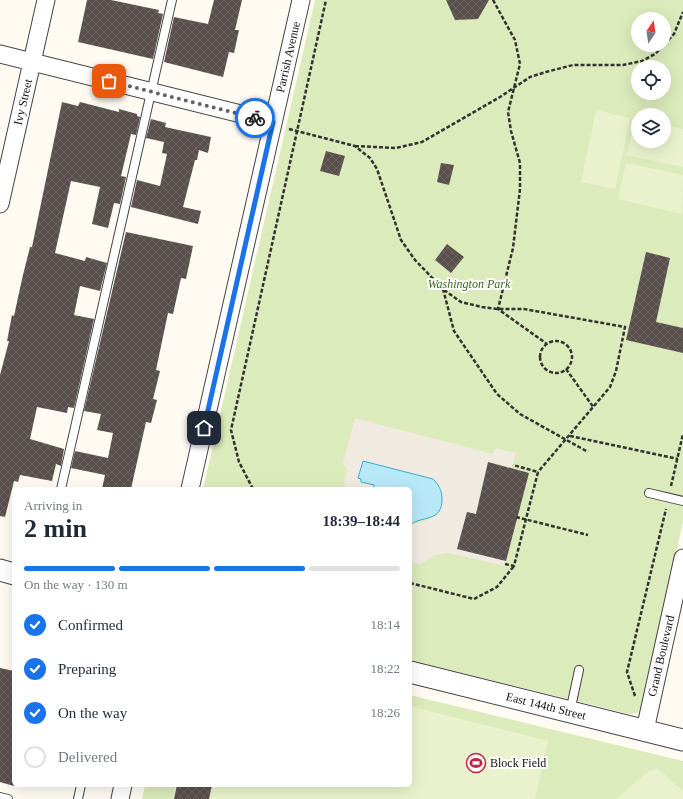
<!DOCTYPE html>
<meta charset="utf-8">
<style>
:root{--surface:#fff;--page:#f2f2f3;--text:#1f2937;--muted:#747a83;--line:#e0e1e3;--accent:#1a73e8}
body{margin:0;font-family:Georgia,serif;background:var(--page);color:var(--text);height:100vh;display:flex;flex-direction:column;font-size:15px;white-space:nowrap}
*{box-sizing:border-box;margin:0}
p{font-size:13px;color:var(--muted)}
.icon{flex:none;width:22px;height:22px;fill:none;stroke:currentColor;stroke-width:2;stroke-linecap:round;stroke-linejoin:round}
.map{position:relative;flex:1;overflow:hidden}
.panel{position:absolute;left:12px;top:487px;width:400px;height:300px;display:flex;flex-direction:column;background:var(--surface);border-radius:6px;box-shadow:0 4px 16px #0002}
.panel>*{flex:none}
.needle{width:26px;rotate:13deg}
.tools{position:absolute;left:631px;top:12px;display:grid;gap:8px}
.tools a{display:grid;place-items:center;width:40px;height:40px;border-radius:50%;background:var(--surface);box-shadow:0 4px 16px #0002;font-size:20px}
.pin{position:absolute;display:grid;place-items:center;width:34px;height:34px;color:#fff;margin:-17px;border-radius:8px;box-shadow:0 2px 6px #0006}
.courier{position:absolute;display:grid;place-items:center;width:40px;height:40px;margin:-20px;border:3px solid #1a73e8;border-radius:50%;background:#fff;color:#222;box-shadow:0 1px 5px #0007}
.headline em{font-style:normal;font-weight:700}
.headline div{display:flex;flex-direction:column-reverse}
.headline{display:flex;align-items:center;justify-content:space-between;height:68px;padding:0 12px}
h1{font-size:26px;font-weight:700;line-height:30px}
.bar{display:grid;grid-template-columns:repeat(4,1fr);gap:6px 4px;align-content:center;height:48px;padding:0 12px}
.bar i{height:5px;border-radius:3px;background:var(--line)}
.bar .current{background:var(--accent)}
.bar p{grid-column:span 4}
ol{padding:0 12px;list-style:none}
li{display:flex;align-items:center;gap:12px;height:44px}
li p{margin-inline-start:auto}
li .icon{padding:4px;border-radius:50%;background:var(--accent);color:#fff;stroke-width:4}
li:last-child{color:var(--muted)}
li i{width:22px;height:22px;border:2px solid var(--line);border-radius:50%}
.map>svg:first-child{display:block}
.park{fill:#dbebbb;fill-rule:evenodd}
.pitch{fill:#eaf2cd}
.plaza{fill:#f0eae1}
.water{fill:#b7e8f7;stroke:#3da9cf}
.building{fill:url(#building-cross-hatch)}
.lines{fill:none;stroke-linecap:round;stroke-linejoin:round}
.service-casing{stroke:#434343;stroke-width:10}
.minor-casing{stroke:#434343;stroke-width:19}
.tertiary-casing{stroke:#434343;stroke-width:23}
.path{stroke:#323232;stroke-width:2.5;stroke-dasharray:4 2;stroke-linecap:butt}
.service{stroke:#fff;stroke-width:8}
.minor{stroke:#fff;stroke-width:17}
.tertiary{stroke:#fff;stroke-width:21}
.done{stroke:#64625f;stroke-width:4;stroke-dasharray:0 7.2}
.route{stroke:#1a73e8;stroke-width:5}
.labels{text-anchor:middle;stroke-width:4;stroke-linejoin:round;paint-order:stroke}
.street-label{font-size:12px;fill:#101010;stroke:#fff}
.park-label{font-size:12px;font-style:italic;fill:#396a1e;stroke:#fff}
.poi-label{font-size:12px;fill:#101010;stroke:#fff;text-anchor:start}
</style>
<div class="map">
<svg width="683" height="799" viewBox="0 0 683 799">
<defs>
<pattern id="building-cross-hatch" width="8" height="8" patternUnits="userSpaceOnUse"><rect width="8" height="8" fill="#594f4c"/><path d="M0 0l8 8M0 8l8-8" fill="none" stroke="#6c6461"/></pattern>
</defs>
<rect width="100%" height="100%" fill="#fffbf3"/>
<path class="park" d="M315,0H683V522L642,709L637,713L629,714L410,660V489H203ZM638,19H664V45H638ZM638,67H664V93H638ZM638,115H664V141H638Z
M410,695L683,761V799H142L145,785H410Z"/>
<path class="pitch" d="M596,110L630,118L615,189L581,182Z
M635,118L638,119V141H664V125L683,129V167L627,155Z
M626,163L683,175L682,214L618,199Z
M410,706L548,741L535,799H172L176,785H410Z
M658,769L683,791V799H616L649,771Z"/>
<path class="plaza" d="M355,418L493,454L495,448L516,453L512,468L488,462L479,499L487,517L467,512L457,549L506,561L505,566L448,553L435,555L420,564L410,562V525L427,520L440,510L442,495L361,479V482L374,485L373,489H343L347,470L343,463Z"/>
<path class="water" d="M363,461L433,479C439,485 442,491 442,499C442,523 422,515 410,525V489H373L374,485L361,482V479L358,478Z"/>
<path class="building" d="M87,0H111L159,10L158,13L163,14L153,59L78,42Z
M214,0H242L235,30H239L234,53L229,52L223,77L164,62L174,17L208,24Z
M446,0H489L478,19L455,20Z
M62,102L78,106L80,102L119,112V109L137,114V116L140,117L136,135L131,134L121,176L126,177L120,204L114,203L108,228L92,224L100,187L71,181L55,253L85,261L86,257L107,263L100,291L80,286L74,315L94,319L74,408L68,407L67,413L37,407L30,439L64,449L61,466L56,464L52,481L20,475L18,482L14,481L5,517L0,516V375L9,341H7L12,315L14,316L22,279L30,247H32Z
M151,119L166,123L165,127L211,137L208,153L199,150L197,160H195L183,207L201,211L198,224L131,207L137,180L160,186L167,154L162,153L164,142L146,138Z
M326,151L345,156L339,176L320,171Z
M441,163L454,165L449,185L437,182Z
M126,232L193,246L186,279L181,278L173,314L168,313L156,370L160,371L153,399L157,400L151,423L146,422L131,489H102L105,475L71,468L75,451L108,458L113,433L97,430L101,414L84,411Z
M447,244L464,257L451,273L435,260Z
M646,252L670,258L656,322L683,328V353L626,340Z
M488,462L529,473L506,561L457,549L467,512L476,514Z
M0,668L14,671V786L0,782Z
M177,785H212L209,799H174Z"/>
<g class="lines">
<defs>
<path id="service" d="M61,489L172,0
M649,493L683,501
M570,712L579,670
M0,797L8,799
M78,799L81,785"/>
<path id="minor" d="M0,54L273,122
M0,204L46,0
M190,489L301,0
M645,730L683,558
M120,799L123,785"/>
<path id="tertiary" d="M0,570L14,574
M410,672L683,740"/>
</defs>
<use href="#service" class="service-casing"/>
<use href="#minor" class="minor-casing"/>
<use href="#tertiary" class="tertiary-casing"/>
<path class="path" d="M493,0L515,40L520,64L508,112L511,131L520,163V189L513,248L498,309L547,344
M289,129L355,146L370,158L377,169L401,240L415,260L443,289L454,331L497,394L520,414L588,452
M355,146L396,148L422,142L500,97L530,77L546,72L573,65H623L642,61L655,54L674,34L683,12
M444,290L461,302L482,307L498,309H524L625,327L616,371L610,387L538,472
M540 357a16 16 0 1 1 32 0a16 16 0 1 1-32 0Z
M566,369L594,408
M570,436L678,459
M671,486L683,434
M253,489L239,462L231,430L326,0
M516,517L588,535
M505,564L514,566L538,472L513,465
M410,583L474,599L497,587L514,566
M635,696L627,672L666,509"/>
<use href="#service" class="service"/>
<use href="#minor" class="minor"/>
<use href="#tertiary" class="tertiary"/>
</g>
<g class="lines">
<path class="done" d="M109,81L255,118"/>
<path class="route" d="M204,428L273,122L255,118"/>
</g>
<defs>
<symbol id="stadium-ring" viewBox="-11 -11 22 22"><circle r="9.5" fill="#fff" stroke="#c32543" stroke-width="1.5"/><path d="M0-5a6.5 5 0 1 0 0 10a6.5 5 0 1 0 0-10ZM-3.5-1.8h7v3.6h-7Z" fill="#c32543"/></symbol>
</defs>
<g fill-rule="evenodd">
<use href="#stadium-ring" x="465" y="752" width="22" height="22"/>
</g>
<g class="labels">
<g class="street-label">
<text transform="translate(288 57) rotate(-77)" y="4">Parrish Avenue</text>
<text transform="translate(23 102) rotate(-77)" y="4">Ivy Street</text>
<text transform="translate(661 656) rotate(-77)" y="4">Grand Boulevard</text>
<text transform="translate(546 706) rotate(14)" y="4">East 144th Street</text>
</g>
<g class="park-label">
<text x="469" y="288">Washington Park</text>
</g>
<g class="poi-label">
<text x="490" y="767">Block Field</text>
</g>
</g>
</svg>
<div class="tools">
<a><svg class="needle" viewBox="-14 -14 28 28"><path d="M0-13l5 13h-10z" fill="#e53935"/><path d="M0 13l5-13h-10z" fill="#747a83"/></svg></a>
<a><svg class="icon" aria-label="locate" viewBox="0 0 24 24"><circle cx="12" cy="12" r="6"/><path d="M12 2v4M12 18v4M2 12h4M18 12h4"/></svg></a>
<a><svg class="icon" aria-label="layers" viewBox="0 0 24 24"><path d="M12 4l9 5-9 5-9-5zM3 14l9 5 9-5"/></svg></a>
</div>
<div class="pin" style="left:109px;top:81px;background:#ea580c"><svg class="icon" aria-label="bag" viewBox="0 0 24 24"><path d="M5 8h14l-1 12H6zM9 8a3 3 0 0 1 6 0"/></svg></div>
<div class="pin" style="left:204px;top:428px;background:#1f2937"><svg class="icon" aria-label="home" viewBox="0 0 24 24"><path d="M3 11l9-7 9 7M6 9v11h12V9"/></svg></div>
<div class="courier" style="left:255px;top:118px"><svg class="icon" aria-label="bike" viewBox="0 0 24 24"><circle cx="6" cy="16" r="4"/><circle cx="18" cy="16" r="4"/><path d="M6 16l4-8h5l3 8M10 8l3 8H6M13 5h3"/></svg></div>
<section class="panel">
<div class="headline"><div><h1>2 min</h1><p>Arriving in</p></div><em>18:39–18:44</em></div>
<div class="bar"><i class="current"></i><i class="current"></i><i class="current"></i><i></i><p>On the way · 130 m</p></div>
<ol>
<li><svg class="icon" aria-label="check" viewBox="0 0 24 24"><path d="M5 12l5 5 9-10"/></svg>Confirmed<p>18:14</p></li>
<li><svg class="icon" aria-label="check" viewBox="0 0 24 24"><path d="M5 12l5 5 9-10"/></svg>Preparing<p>18:22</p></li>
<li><svg class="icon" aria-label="check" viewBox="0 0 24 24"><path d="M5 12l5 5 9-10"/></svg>On the way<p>18:26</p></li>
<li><i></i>Delivered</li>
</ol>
</section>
</div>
